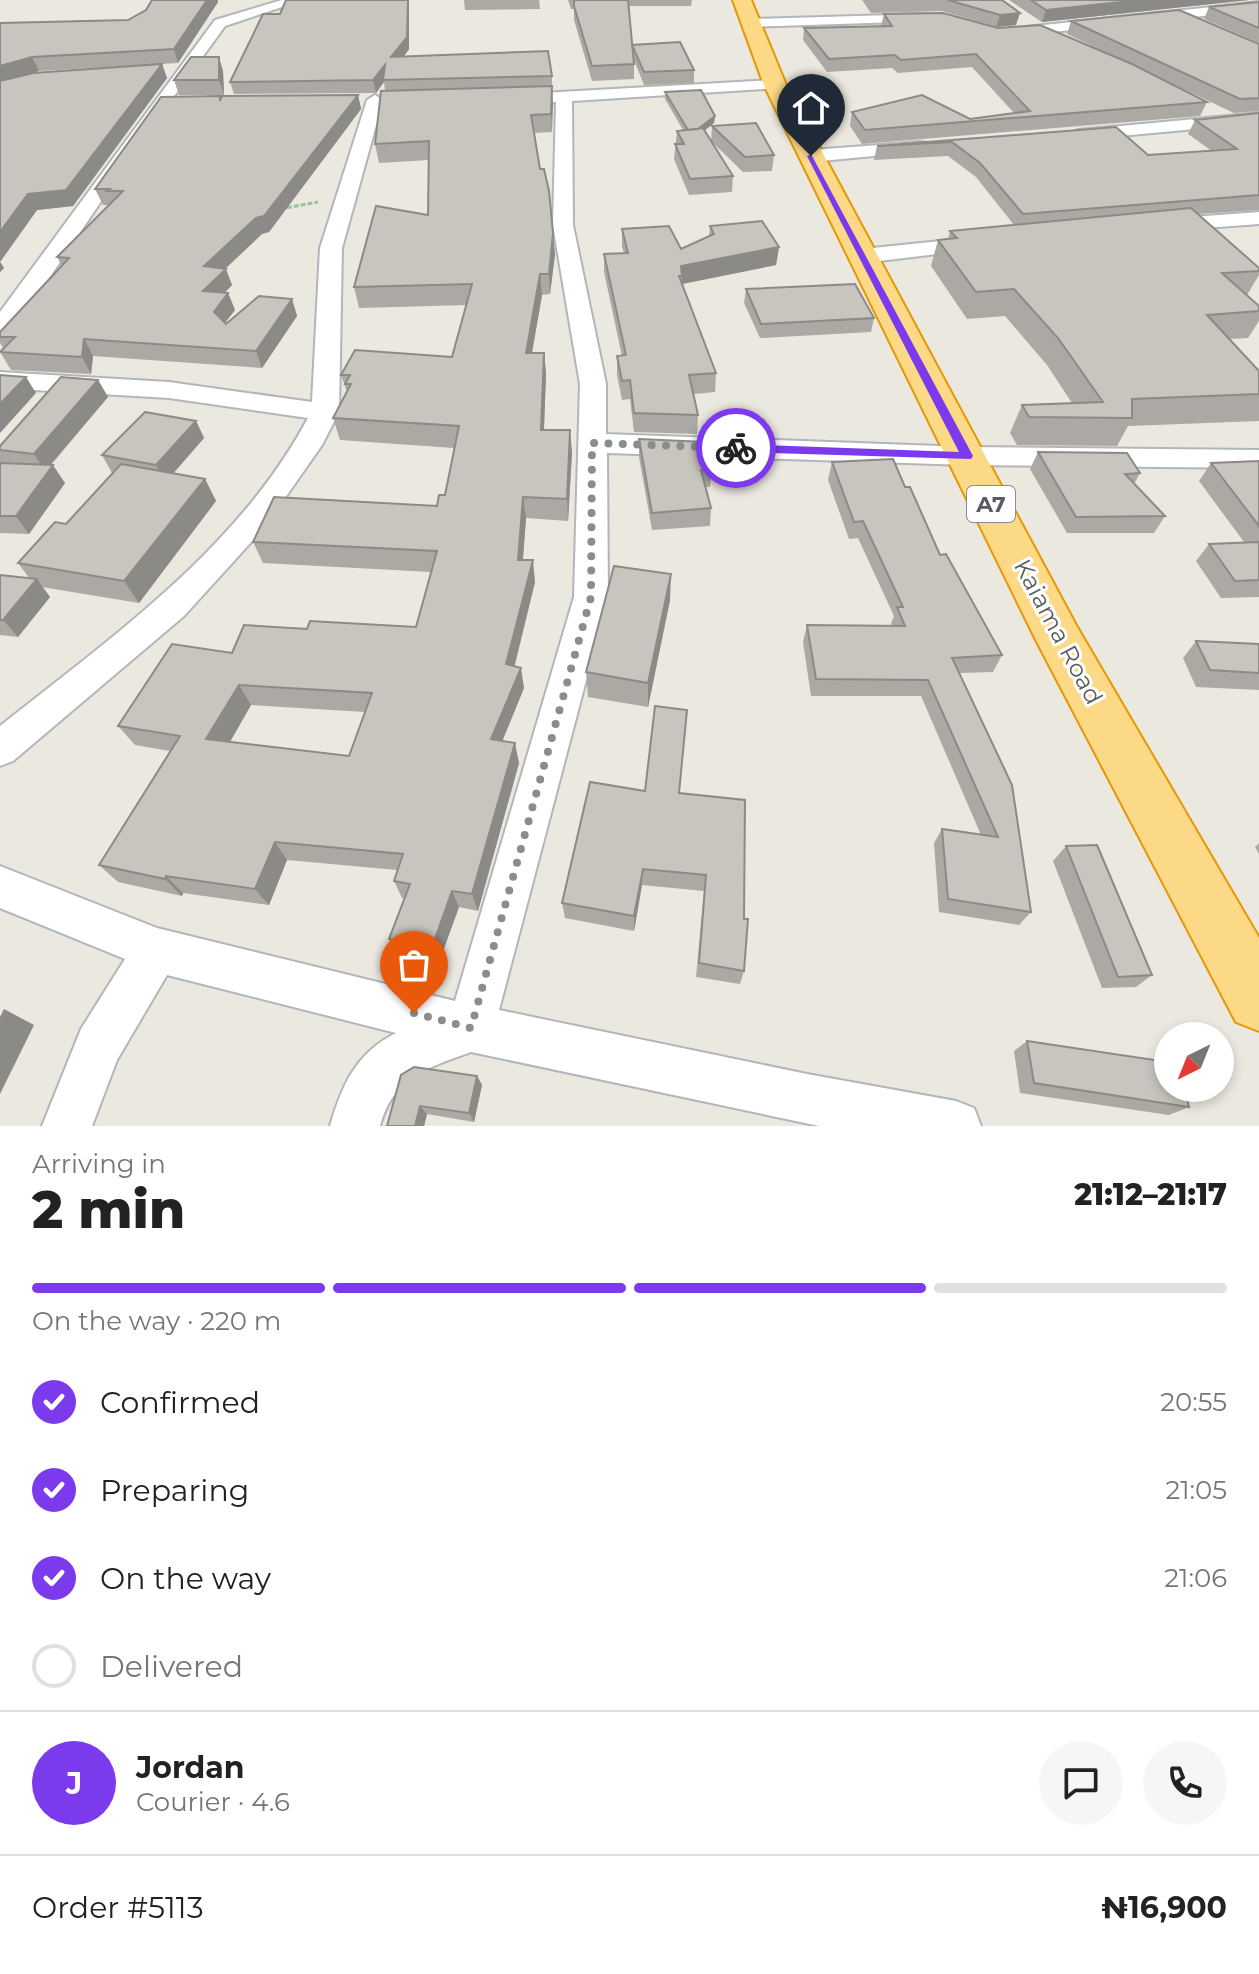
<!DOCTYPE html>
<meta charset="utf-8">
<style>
:root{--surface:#fff;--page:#f6f6f6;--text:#222;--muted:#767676;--line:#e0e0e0;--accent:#7c3aed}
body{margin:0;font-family:Montserrat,sans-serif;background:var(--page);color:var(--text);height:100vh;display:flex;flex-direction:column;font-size:30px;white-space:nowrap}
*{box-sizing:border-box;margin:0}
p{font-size:26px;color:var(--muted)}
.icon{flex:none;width:44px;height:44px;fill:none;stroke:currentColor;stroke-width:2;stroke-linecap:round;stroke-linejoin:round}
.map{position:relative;height:1126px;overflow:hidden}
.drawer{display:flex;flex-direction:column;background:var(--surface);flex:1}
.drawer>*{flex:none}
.needle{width:52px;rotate:223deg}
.controls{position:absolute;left:1154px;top:1022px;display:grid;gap:16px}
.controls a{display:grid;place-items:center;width:80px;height:80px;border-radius:50%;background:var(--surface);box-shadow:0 4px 12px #0003;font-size:40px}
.pin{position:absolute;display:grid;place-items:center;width:68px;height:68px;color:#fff;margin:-82px -34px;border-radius:50% 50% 50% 0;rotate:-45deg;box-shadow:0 0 8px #0007}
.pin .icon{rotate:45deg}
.courier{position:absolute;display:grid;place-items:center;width:80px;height:80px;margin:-40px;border:6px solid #7c3aed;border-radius:50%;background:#fff;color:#222;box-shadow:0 2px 10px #0007}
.headline em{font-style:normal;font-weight:800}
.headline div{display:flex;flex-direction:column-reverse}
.headline{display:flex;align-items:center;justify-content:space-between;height:136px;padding:0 32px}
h1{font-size:52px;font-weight:800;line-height:60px}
.bar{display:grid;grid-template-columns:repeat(4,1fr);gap:12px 8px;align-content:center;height:96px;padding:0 32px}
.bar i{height:10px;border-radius:6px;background:var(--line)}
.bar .active{background:var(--accent)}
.bar p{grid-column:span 4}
.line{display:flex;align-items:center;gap:20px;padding:0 32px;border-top:2px solid var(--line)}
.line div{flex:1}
.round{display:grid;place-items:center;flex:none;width:84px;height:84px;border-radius:42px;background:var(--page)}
ol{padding:0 32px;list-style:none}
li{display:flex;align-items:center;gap:24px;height:88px}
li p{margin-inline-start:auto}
li .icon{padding:8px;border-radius:50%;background:var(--accent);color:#fff;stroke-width:4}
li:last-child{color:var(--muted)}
li i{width:44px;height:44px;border:4px solid var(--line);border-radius:50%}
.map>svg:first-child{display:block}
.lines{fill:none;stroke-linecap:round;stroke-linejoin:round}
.street-casing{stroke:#b2b6ba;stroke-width:4}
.highway-casing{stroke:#e79704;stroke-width:4}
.path{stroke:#95c4a0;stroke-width:3;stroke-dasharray:5 2;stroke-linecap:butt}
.street{fill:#fff;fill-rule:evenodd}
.highway{fill:#fbd987;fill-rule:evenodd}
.wall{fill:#aca9a4;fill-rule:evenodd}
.shaded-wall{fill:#8c8a86}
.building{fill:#c8c5bf;stroke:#8c8a86;stroke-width:2;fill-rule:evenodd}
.route{fill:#7c3aed}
.done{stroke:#8b8d8c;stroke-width:8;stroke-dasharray:0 14.4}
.labels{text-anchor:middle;stroke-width:6;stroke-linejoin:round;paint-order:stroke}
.shield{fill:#fff;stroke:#8a8d90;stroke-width:2}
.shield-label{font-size:22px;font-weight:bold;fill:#585c60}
.street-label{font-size:24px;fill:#585c60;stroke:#fff}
</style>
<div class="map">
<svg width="1259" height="1126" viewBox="0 0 1259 1126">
<rect width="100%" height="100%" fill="#ebe8df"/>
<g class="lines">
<defs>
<path id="street" d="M282,0H303L225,26L148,132L31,305L9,332L0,334V312L215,20Z
M1259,2V10L1006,37L999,33L1006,29Z
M926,14L931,15V21L749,27L742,23L749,19Z
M775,80L783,85L781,88L572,101L573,225L606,384V434L967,447L1259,450V468L967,465L607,453L608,597L499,1010L807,1074L956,1101L974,1108L981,1126H819L471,1052C427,1068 393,1077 380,1126H330C342,1085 356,1053 396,1033L167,975L117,1060L92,1126H42L81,1029L125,959L0,908V866L157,928L455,1001L574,597L580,384L553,225L556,102L542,103L534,98L542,93Z
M375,95L383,100L342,248L339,412L322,445L264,528L184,616L13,761L0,766V726C112,637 239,548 308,418L169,398L0,388V372L169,382L312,402L320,248L367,100Z
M1259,113V123L1078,140L1069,135L1078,130Z
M920,142L926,143L929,147L926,151L811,162L802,156L811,150Z
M1259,212V224L1164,231L1154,225L1164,219Z
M979,237L987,238L990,243L987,248L863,263L852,256L863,249Z"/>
<path id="highway" d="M733,0H751L786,85L1077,627L1259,938V1031L1236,1022L1036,640L764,85Z"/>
</defs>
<use href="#street" class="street-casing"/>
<use href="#highway" class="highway-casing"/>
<path class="path" d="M280,209L318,202"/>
<use href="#street" class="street"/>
<use href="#highway" class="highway"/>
</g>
<path class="wall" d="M207,0H218V2L178,63L39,71L25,75L162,64L167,78L73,206L37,210L0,262L4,268L0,272V23L128,20Z
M464,0H539L540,9L465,10Z
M568,0H692L691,6H629L632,45L694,70V83L644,85L634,60V79L592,81L574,20V9H571Z
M862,0H1002L1016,25L996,27L942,11L871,13Z
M1009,0H1249L1042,22Z
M1259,2V43L1204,19L1209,7Z
M280,14L409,49L403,57L552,76V132L534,133L555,254L550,294L542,295L532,353H544L546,374L544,430L572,452L568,521L526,518L523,560L535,582L514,666L524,688L502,741L519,763L478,911L459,907L438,965L398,955L389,939L404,898H402L394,881L397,870L287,860L269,905L183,893L182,896L118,882L99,865L170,751L135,745L118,726L232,653L307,629L416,627L431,572L263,563L253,542L437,506L445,495L454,448L340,440L333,418L347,392L341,375L452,357L467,305L359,308L354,287L428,215L429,160L379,163L375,144L385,91L384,82L376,93L234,94L230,82ZM251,705L365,712L349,756L230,742Z
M884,14L998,28L1126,62L1067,34L1071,21L1259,44V111L1234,113L1141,69L1207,102L1200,116L862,144L850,126L852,112L970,119L1014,113L972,67L898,73L892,68L827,72L803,40L804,28L881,26Z
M223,71L224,95H179L174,80Z
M665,92L715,116L714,123L704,131L733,176L732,192L689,195L674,159L677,131L683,130L665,99Z
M358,95L361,109L269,232L262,234L225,269L232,285L224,293H228L235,310L225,323L226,324L292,299L297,316L262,368L93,356L91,374L11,370L0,352L4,349L0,343V332L62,266L57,257L110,205H103L95,189L220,99Z
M1259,113V210L1198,214L1259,268V275L1247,295L1259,306V321L1248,338L1229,339L1259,371V421L1128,426L1117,446L1017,445L1010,433L1022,405L1072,403L1047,365L1005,316L967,319L931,266L938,240L948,239L950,231L1014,225L976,177L948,156L874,160L877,146L1116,127L1148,155L1212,151L1188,134L1195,120Z
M712,126L774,155L772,171L743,172L711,141Z
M710,226L779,247L776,265L682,284L716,373L715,392L694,394L698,415L697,434L634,432L630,399L622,400L617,375V356H622L604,272V254L624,253L622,247V229L681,249L709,236Z
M746,289L874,318L871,332L760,338L744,303Z
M98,380L108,397L51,465L65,483L29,534L0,533V446Z
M196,421L204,438L173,473L205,479L216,501L139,603L42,587L50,597L18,637L0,635V575L30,579L18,563L66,524L112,473L102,455Z
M639,439L712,469L710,487H706L711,508L710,526L652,530L639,457Z
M1038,452L1140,473L1134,484L1165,516L1154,533H1067L1030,469Z
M1259,461V597L1221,598L1196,561L1209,544L1244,542L1199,481L1211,463Z
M832,462L905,487L940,555L1002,655L993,672L960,673L1031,912L1019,925L939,912L934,843L942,829L981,835L921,696H811L803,642L807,625L892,626L891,624L894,616L858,538L849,539L828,480Z
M670,600L648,707L588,697L586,672Z
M1196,641L1259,644V690L1196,687L1183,658Z
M645,791L679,793L744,971L740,984L696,977L704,891L642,885L634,931L565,918L562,903Z
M1259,843V854L1255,847Z
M1066,846L1152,975L1136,987L1102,988L1053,861Z
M1027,1041L1189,1107L1169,1115L1020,1093L1014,1051Z
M401,1075L477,1076L482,1085L474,1122L427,1114L424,1126Z"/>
<path class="shaded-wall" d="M207,0H218V2L178,63L174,49Z
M408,0H409V49L394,70L391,57Z
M1140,0H1249L1042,22L1046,10Z
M1020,13L1016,25L996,27L1000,15Z
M32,57L39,71L0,82V66Z
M219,57L223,71L224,95L219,80Z
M162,64L167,78L73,206L37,210L0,262L4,268L0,272V232L28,194Z
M385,65L384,82L376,93L373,80Z
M552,86L553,104L552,132L551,114Z
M358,95L361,109L269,232L262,234L210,283L204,266Z
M715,116L714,123L690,142L691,135Z
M553,233L555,254L550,294L549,274Z
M779,247L776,265L682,284L681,266Z
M226,269L232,285L210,308L203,291Z
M540,274L542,295L528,375L526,353Z
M228,293L235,310L220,329L214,312Z
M292,299L297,316L262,368L256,351Z
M84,339L93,356L91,374L82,357Z
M544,353L546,374L543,452L541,430Z
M26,377L36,393L0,433V404Z
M98,380L108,397L45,471L34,454Z
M196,421L204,438L165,483L156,465Z
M570,430L572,452L568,521L567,499Z
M53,465L65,483L29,534L16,516Z
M205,479L216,501L139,603L124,581Z
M523,497L526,518L521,582L518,560Z
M533,560L535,582L510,685L506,664Z
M671,574L670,600L648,707V683Z
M37,579L50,597L18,637L3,620Z
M521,668L524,688L495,759L491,739Z
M239,685L251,705L220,759L206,739Z
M515,743L519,763L478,911L472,894Z
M275,842L287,860L269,905L255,889Z
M643,869L642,885L634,931V916Z
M166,876L183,893L182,896L165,879Z
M452,891L459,907L438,965L431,950Z
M4,1009L34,1025L0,1094V1017Z
M477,1076L482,1085L474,1122L469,1113Z
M420,1106L427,1114L424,1126H415Z"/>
<path class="building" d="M152,0H207L174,49L32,57L0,66V23L128,20L146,10Z
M286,0H408L407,37L391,57L548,51L552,76L383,80L385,65L373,80L230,82L263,14H280Z
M574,0H628L634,64L592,66L574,6Z
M948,0H1002L1020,13L1000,15Z
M1031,0H1140L1046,10Z
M1259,2V28L1209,7Z
M1179,10L1259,44V98L1240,99L1071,21Z
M943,13L998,28L1040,25L1132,64L1207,102L865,130L852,112L922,95L970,119L1030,111L976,54L901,60L895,55L829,59L804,28L892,26L884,14Z
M680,42L694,70L644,72L632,45Z
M191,57H219V80H174Z
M162,64L66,190L28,194L0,232V81L33,73Z
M552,86L551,114L531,115L540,169H544L549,191L553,233L549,274H540L526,353H544L541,430H570L567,499L523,497L518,560H533L506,664L521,668L491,739L515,743L472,894L452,891L431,950L389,939L410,884L394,881L403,854L275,842L255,889L166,876L165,879L99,865L180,736L118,726L172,644L232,653L244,625L307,629L310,621L416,627L437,551L253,542L274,497L437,506L439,495H445L459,426L333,418L351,384H345L350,375H341L355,350L452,357L472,284L354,287L376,206L428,215L429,141L375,144L381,91ZM239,685L372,693L349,756L206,739Z
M701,90L715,116L698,129L688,130L665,92Z
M358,95L264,216L256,218L204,266L226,269L203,291L228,293L214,312L226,324L259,296L292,299L256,351L84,339L82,357L0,352L15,337H0V332L69,258L57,257L123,191H107L110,189H95L161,97L220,96V101L222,96Z
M1259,113V195L1023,214L980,163L952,142L877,146L1116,127L1148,155L1237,149L1195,120Z
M756,123L774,155L745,157L712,126Z
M703,128L733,176L690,179L675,144H684L677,131Z
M1191,208L1259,268V271L1222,273L1259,306V311L1207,315L1259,371V394L1132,399V418L1029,417L1022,405L1103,402L1058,338L1014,289L976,292L938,240L957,238L950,231Z
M762,221L779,247L681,266L682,276H679L716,373L689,375L698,415L634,413L630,380L622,381L617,356L626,355L604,254L628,253L622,229L669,226L681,249L714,234L710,226Z
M855,284L874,318L761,324L746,289Z
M0,375L26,377L0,404Z
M61,377L98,380L34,454L0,450V446Z
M145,412L196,421L156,465L102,455Z
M639,439L705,442L712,469L701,470L711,508L652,513Z
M1038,452L1127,453L1140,473L1125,474L1165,516L1076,517Z
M893,459L905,487H910L940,555L946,554L1002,655L952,658L1012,785L1031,912L948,899L942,829L998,837L928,680L816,679L807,625L905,626L897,607H903L863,521L854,522L832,462Z
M1259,461V526L1211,463Z
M0,463L53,465L16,516H0Z
M121,464L205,479L124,581L18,563L55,522L66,524Z
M1259,542V580L1235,581L1209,544Z
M614,566L671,574L648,683L586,672Z
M0,575L37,579L3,620H0Z
M1196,641L1259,644V673L1210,670Z
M655,706L687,710L679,793L745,800L744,919H748L744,971L699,963L706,875L643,869L634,916L562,903L590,782L645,791Z
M1097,845L1152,975L1118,977L1066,846Z
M1027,1041L1168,1062V1088H1184L1189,1107L1034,1083Z
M414,1067L477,1076L469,1113L420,1106L415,1126H387L401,1075Z"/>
<path class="route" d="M811,154L973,456L971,459L736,452L731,448L736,444L959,452L807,156Z"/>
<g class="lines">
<path class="done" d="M414,1013L471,1028L591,597L592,443L736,448"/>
</g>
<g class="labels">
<rect class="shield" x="967" y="486" width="48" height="36" rx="6"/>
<g class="shield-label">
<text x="991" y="512">A7</text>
</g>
<g class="street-label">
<text transform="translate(1058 632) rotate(62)" y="8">Kaiama Road</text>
</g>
</g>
</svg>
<div class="controls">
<a><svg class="needle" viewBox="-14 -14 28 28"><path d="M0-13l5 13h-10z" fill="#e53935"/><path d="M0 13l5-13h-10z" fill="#767676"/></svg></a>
</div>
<div class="pin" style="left:414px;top:1013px;background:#ea580c"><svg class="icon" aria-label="bag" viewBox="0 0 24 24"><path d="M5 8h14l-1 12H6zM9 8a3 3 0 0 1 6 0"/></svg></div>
<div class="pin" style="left:811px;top:156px;background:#1f2937"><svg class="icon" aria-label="home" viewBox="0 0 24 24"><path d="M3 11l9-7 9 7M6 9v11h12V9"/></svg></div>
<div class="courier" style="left:736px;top:448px"><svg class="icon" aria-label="bike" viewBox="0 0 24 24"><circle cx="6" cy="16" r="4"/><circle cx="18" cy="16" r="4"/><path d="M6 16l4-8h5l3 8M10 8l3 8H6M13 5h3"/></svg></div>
</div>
<section class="drawer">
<div class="headline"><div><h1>2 min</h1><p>Arriving in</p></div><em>21:12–21:17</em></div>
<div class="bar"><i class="active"></i><i class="active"></i><i class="active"></i><i></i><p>On the way · 220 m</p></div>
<ol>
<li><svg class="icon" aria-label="check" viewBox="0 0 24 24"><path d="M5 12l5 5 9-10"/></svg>Confirmed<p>20:55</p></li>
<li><svg class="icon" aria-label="check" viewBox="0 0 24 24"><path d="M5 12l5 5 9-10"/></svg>Preparing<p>21:05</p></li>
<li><svg class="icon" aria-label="check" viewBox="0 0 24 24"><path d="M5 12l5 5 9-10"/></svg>On the way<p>21:06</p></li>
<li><i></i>Delivered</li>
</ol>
<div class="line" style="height:144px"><b class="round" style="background:var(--accent);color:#fff">J</b><div><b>Jordan</b><p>Courier · 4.6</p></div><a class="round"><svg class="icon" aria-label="chat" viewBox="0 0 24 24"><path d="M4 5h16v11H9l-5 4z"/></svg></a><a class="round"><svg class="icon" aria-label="phone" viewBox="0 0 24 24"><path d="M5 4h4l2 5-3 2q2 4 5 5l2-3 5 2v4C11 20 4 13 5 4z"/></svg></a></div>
<div class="line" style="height:104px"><div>Order #5113</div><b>₦16,900</b></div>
</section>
